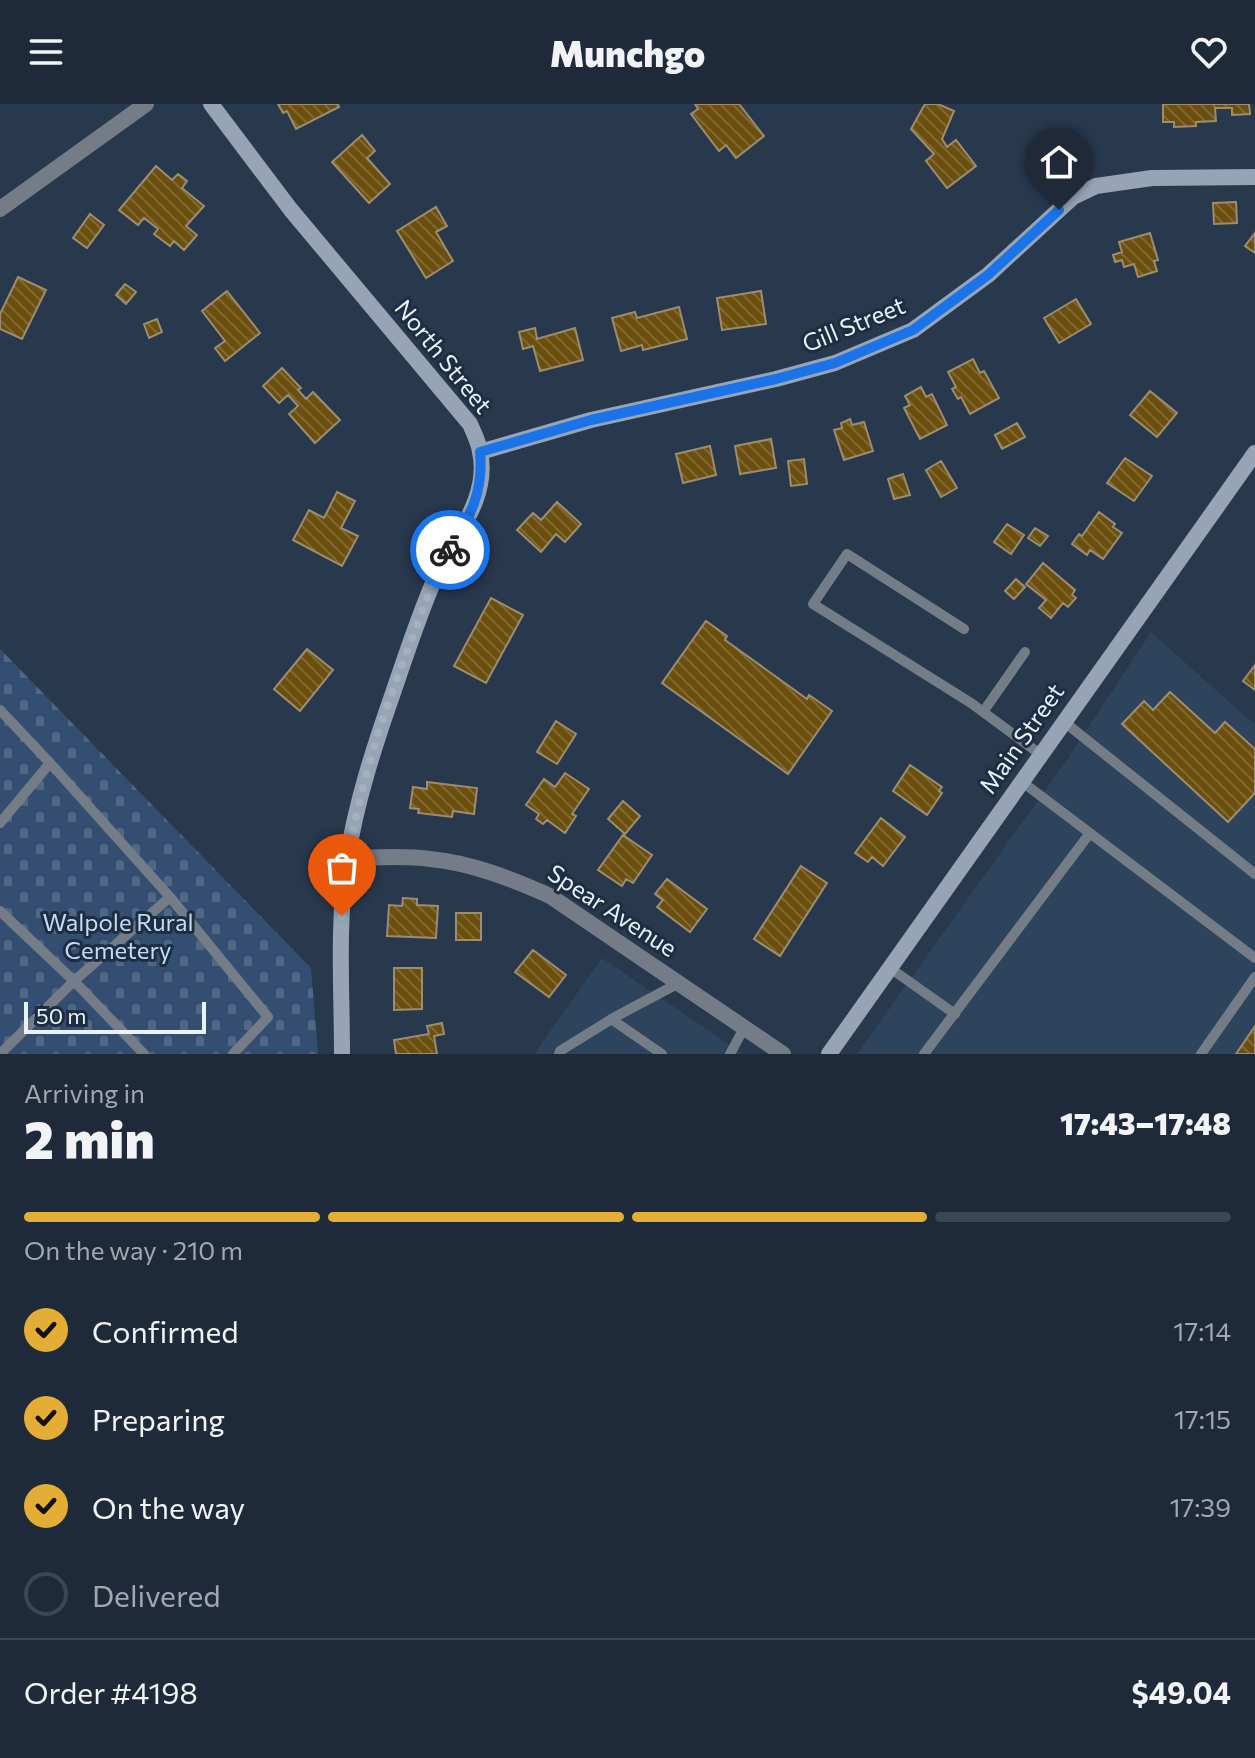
<!DOCTYPE html>
<meta charset="utf-8">
<style>
:root{--surface:#1e2a3a;--page:#2b3645;--text:#f1f3f6;--muted:#a1a7af;--line:#3c4654;--accent:#e4ad35}
body{margin:0;font-family:Commissioner,sans-serif;background:var(--page);color:var(--text);height:100vh;display:flex;flex-direction:column;font-size:30px;white-space:nowrap}
*{box-sizing:border-box;margin:0}
p{font-size:26px;color:var(--muted)}
.icon{flex:none;width:44px;height:44px;fill:none;stroke:currentColor;stroke-width:2;stroke-linecap:round;stroke-linejoin:round}
.map{position:relative;height:950px;overflow:hidden}
.sheet{display:flex;flex-direction:column;background:var(--surface);flex:1}
.sheet>*{flex:none}
.scale{position:absolute;left:24px;bottom:20px;width:182px;box-sizing:border-box;padding-left:8px;border:4px solid #e9f2fc;border-top:0;font-size:22px;line-height:28px;white-space:nowrap;color:#e9f2fc;-webkit-text-stroke:6px #1e2e42;paint-order:stroke}
.pin{position:absolute;display:grid;place-items:center;width:68px;height:68px;color:#fff;margin:-82px -34px;border-radius:50% 50% 50% 0;rotate:-45deg;box-shadow:0 0 8px #0007}
.pin .icon{rotate:45deg}
.courier{position:absolute;display:grid;place-items:center;width:80px;height:80px;margin:-40px;border:6px solid #1a73e8;border-radius:50%;background:#fff;color:#222;box-shadow:0 2px 10px #0007}
.summary em{font-style:normal;font-weight:800}
.summary div{display:flex;flex-direction:column-reverse}
.summary{display:flex;align-items:center;justify-content:space-between;height:136px;padding:0 24px}
h1{font-size:52px;font-weight:800;line-height:60px}
.bar{display:grid;grid-template-columns:repeat(4,1fr);gap:12px 8px;align-content:center;height:96px;padding:0 24px}
.bar i{height:10px;border-radius:6px;background:var(--line)}
.bar .on{background:var(--accent)}
.bar p{grid-column:span 4}
.line{display:flex;align-items:center;gap:20px;padding:0 24px;border-top:2px solid var(--line)}
.line div{flex:1}
ol{padding:0 24px;list-style:none}
li{display:flex;align-items:center;gap:24px;height:88px}
li p{margin-inline-start:auto}
li .icon{padding:8px;border-radius:50%;background:var(--accent);color:#111;stroke-width:4}
li:last-child{color:var(--muted)}
li i{width:44px;height:44px;border:4px solid var(--line);border-radius:50%}
header{display:flex;justify-content:space-between;align-items:center;height:104px;padding:0 24px;background:var(--surface);font-size:36px;font-weight:800}
.map>svg:first-child{display:block}
.built{fill:#2e435c}
.cemetery{fill:url(#cemetery-stones)}
.building{fill:url(#building-back-hatch);stroke:#9c8d71;stroke-width:2}
.lines{fill:none;stroke-linecap:round;stroke-linejoin:round}
.lane{stroke:#747d87;stroke-width:10}
.street{stroke:#747d87;stroke-width:16}
.secondary{stroke:#96a4b5;stroke-width:16}
.done{stroke:#a5b1bf;stroke-width:8;stroke-dasharray:0 14.4}
.route{stroke:#1a73e8;stroke-width:10}
.labels{text-anchor:middle;stroke-width:6;stroke-linejoin:round;paint-order:stroke}
.street-label{font-size:24px;fill:#e9f2fc;stroke:#1e2e42}
.park-label{font-size:24px;fill:#c4dbf7;stroke:#1e2e42}
</style>
<header><svg class="icon" aria-label="menu" viewBox="0 0 24 24"><path d="M4 6h16M4 12h16M4 18h16"/></svg>Munchgo<svg class="icon" aria-label="heart" viewBox="0 0 24 24"><path d="M12 20l-8-8c-3-5 5-10 8-4 3-6 11-1 8 4z"/></svg></header>
<div class="map">
<svg width="1255" height="950" viewBox="0 0 1255 950">
<defs>
<pattern id="cemetery-stones" width="16" height="16" patternUnits="userSpaceOnUse" patternTransform="scale(2)"><rect width="16" height="16" fill="#334e70"/><path d="M2 7V4a2 2 0 0 1 4 0v3zM10 15v-3a2 2 0 0 1 4 0v3z" fill="#516885"/></pattern>
<pattern id="building-back-hatch" width="6" height="6" patternUnits="userSpaceOnUse" patternTransform="scale(2)"><rect width="6" height="6" fill="#6b4f0e"/><path d="M-1 5l2 2M0 0l6 6M5-1l2 2" fill="none" stroke="#806932"/></pattern>
</defs>
<rect width="100%" height="100%" fill="#28384d"/>
<path class="built" d="M1151,528L1255,621V950H857L1066,657Z
M602,854L743,950H534Z"/>
<path class="cemetery" d="M0,545L311,864L318,950H0Z"/>
<path class="building" d="M278,0H338L339,3L296,25L287,7L283,9Z
M695,0H739L764,32L736,54L726,41L719,47L691,10L698,5Z
M925,0H938L954,7L942,35L947,43L956,36L976,62L947,84L926,57L934,50L911,25Z
M1163,0H1249L1250,10L1232,11V4H1215L1216,17L1196,18V22L1174,23V18H1163Z
M362,31L375,47L367,54L390,80L369,99L332,58Z
M156,62L172,76L178,70L187,77L182,84L204,102L186,122L197,131L184,146L174,137L170,142L154,130L158,125L144,114L138,121L119,106Z
M1236,98L1237,119L1214,120L1213,99Z
M436,103L447,122L436,128L453,157L426,174L397,127Z
M90,110L104,121L87,144L73,134Z
M1150,129L1158,156L1154,157L1157,167L1138,173L1134,160L1124,163L1122,156L1115,158L1113,151L1122,148L1119,138Z
M1255,129V149L1245,142Z
M18,173L46,186L22,235L0,225V210Z
M125,180L136,188L126,200L116,191Z
M227,187L260,229L225,257L215,244L225,237L202,207Z
M761,187L766,220L722,226L717,194Z
M1076,195L1091,220L1059,239L1044,214Z
M679,203L687,235L643,246L642,241L621,247L612,214L635,208L637,214Z
M157,215L162,228L149,234L144,220Z
M535,224L537,235L575,224L583,256L540,267L533,242L523,245L519,228Z
M973,255L980,269L984,267L999,294L970,310L961,293L958,295L952,285L956,283L948,268Z
M282,264L301,284L298,286L306,295L313,288L340,316L315,339L289,310L298,302L288,291L279,299L263,282Z
M921,283L926,293L932,290L947,321L920,335L904,304L910,301L905,292Z
M1150,287L1177,309L1157,333L1130,311Z
M850,315L852,321L864,318L873,347L844,356L834,326L842,324L841,319Z
M1017,319L1025,333L1002,345L995,331Z
M771,335L776,364L740,370L735,342Z
M710,342L716,371L683,379L676,350Z
M1125,354L1152,372L1134,397L1107,379Z
M804,355L807,380L791,382L788,357Z
M941,357L957,384L941,393L926,366Z
M903,370L910,391L894,395L888,375Z
M337,388L355,397L341,424L358,432L342,462L293,436L309,406L324,414Z
M557,398L581,420L565,438L556,430L541,448L517,426L533,409L541,416Z
M1099,408L1115,420L1113,423L1122,429L1103,455L1090,446L1087,451L1072,440L1079,430L1082,432Z
M1007,420L1024,431L1011,450L994,438Z
M1035,424L1048,432L1040,442L1028,434Z
M1043,459L1075,486L1072,491L1076,494L1068,503L1063,499L1051,514L1039,504L1046,496L1026,480Z
M1016,475L1025,483L1014,495L1005,487Z
M491,494L523,511L486,579L454,562Z
M706,517L727,532L725,536L807,595L809,591L832,607L788,670L662,579Z
M307,545L333,566L300,607L274,585Z
M1255,561V586L1243,577Z
M1170,588L1215,629L1225,618L1255,645V689L1228,718L1122,620L1144,597L1153,606Z
M556,617L576,630L557,660L537,648Z
M910,661L942,683L939,687L942,689L927,711L893,687Z
M565,669L589,685L572,710L576,712L565,729L547,716L543,720L536,715L539,710L526,701L544,675L555,683Z
M427,678L477,684L474,710L453,707L452,713L418,709L419,705L410,704L413,683L427,685Z
M623,697L640,712L625,730L608,715Z
M881,714L905,733L883,762L872,753L868,758L855,749Z
M623,731L652,751L633,779L626,775L622,782L598,766Z
M801,762L827,779L780,852L754,835Z
M667,775L707,805L690,828L657,803L663,796L655,790Z
M403,794L417,795V801L438,802L436,834L387,832L389,801L402,802Z
M456,809H481V836H456Z
M533,846L566,871L549,893L515,868Z
M394,864H422V905L394,906Z
M442,919L444,930L434,932L437,950H396L394,936L429,930L427,922Z
M1255,922V950H1236Z"/>
<g class="lines">
<path class="lane" d="M964,525L847,450L813,500L971,599L1040,650
M0,606L50,659
M983,608L1025,548
M1063,617L1255,770
M1021,677L1255,854
M0,719L50,659L170,793L268,913L233,950
M0,807L74,877L144,950
M890,864L955,910
M611,915L662,950
M0,950L74,877L170,793
M559,950L560,947L615,913L679,879
M730,950L744,924
M924,950L1090,729
M1201,950L1255,873"/>
<path class="street" d="M0,105L146,0
M347,754C374,754 403,751 430,755C472,759 512,775 550,792L783,950"/>
<path class="secondary" d="M211,0L291,106L470,320C474,329 479,339 480,348C490,394 454,433 436,472C420,508 407,548 394,586C375,640 356,698 347,756C337,820 342,885 342,950
M480,348L591,316L776,275L835,259L913,226L988,171L1073,93L1096,82L1152,74L1255,73
M829,950L1255,349"/>
</g>
<g class="lines">
<path class="done" d="M342,812C348,717 377,625 411,537C423,506 433,474 450,446"/>
<path class="route" d="M450,446C470,412 484,388 480,348L591,316L776,275L835,259L913,226L988,171L1059,106"/>
</g>
<g class="labels">
<g class="street-label">
<text transform="translate(854 221) rotate(-22)" y="8">Gill Street</text>
<text transform="translate(443 253) rotate(51)" y="8">North Street</text>
<text transform="translate(1022 635) rotate(-55)" y="8">Main Street</text>
<text transform="translate(612 807) rotate(33)" y="8">Spear Avenue</text>
</g>
<g class="park-label">
<text x="118" y="827">Walpole Rural<tspan x="118" dy="28">Cemetery</tspan></text>
</g>
</g>
</svg>
<div class="scale">50 m</div>
<div class="pin" style="left:342px;top:812px;background:#ea580c"><svg class="icon" aria-label="bag" viewBox="0 0 24 24"><path d="M5 8h14l-1 12H6zM9 8a3 3 0 0 1 6 0"/></svg></div>
<div class="pin" style="left:1059px;top:106px;background:#1f2937"><svg class="icon" aria-label="home" viewBox="0 0 24 24"><path d="M3 11l9-7 9 7M6 9v11h12V9"/></svg></div>
<div class="courier" style="left:450px;top:446px"><svg class="icon" aria-label="bike" viewBox="0 0 24 24"><circle cx="6" cy="16" r="4"/><circle cx="18" cy="16" r="4"/><path d="M6 16l4-8h5l3 8M10 8l3 8H6M13 5h3"/></svg></div>
</div>
<section class="sheet">
<div class="summary"><div><h1>2 min</h1><p>Arriving in</p></div><em>17:43–17:48</em></div>
<div class="bar"><i class="on"></i><i class="on"></i><i class="on"></i><i></i><p>On the way · 210 m</p></div>
<ol>
<li><svg class="icon" aria-label="check" viewBox="0 0 24 24"><path d="M5 12l5 5 9-10"/></svg>Confirmed<p>17:14</p></li>
<li><svg class="icon" aria-label="check" viewBox="0 0 24 24"><path d="M5 12l5 5 9-10"/></svg>Preparing<p>17:15</p></li>
<li><svg class="icon" aria-label="check" viewBox="0 0 24 24"><path d="M5 12l5 5 9-10"/></svg>On the way<p>17:39</p></li>
<li><i></i>Delivered</li>
</ol>
<div class="line" style="height:104px"><div>Order #4198</div><b>$49.04</b></div>
</section>
